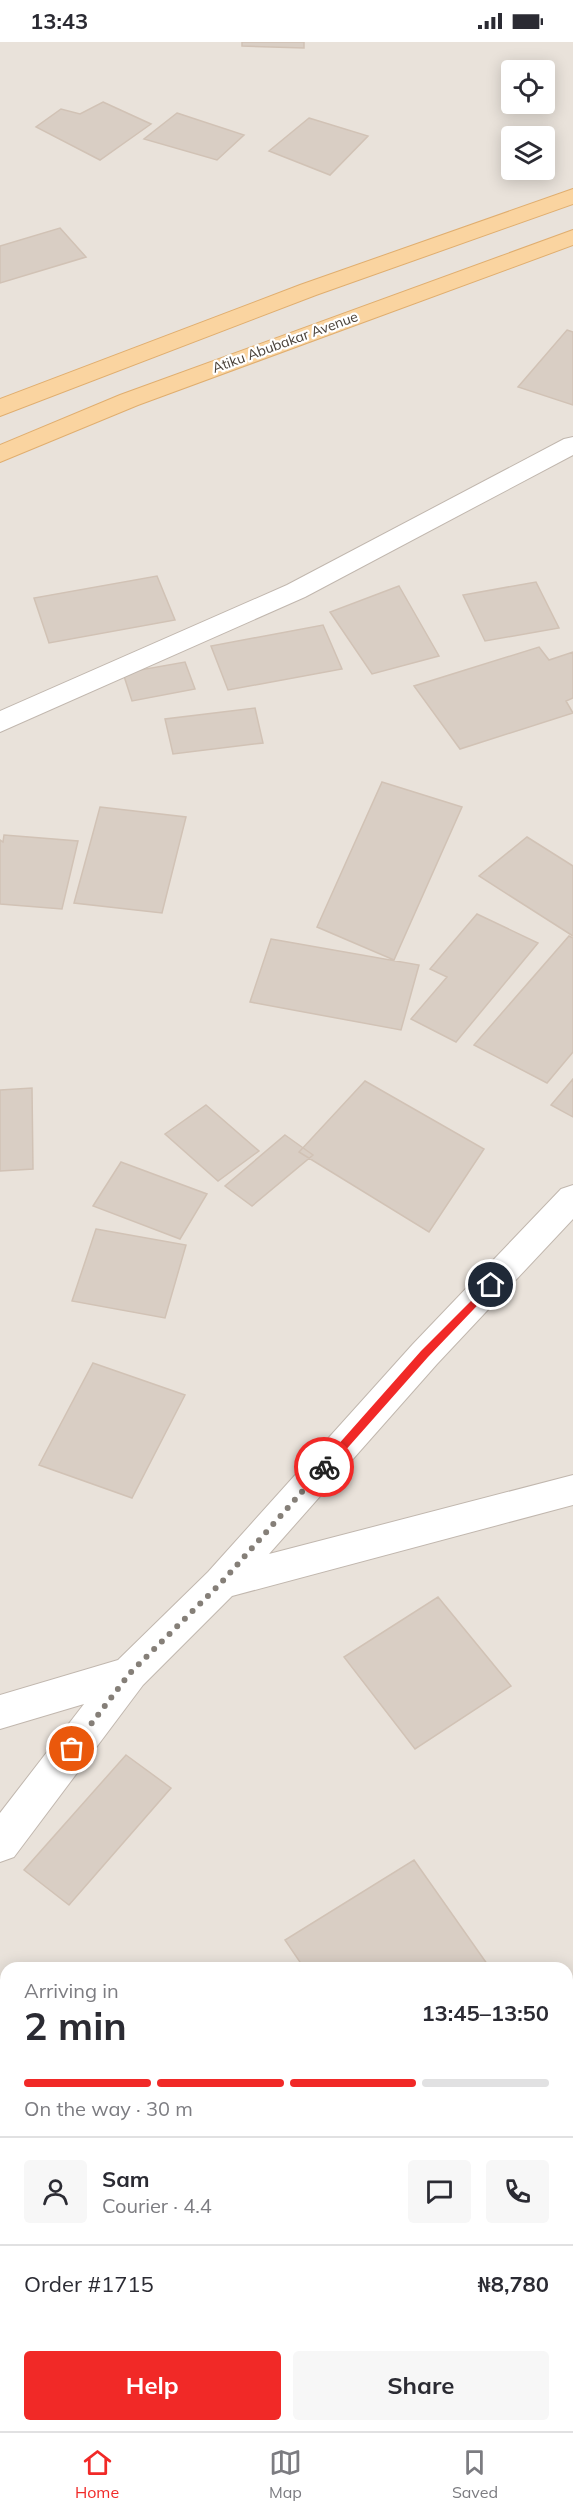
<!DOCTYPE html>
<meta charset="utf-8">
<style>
:root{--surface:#fff;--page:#f7f7f7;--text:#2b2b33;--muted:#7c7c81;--line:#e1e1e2;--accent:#f12927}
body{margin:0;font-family:Mulish,sans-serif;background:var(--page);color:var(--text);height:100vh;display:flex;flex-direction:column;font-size:22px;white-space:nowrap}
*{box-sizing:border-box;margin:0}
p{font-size:20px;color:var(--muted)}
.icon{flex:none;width:33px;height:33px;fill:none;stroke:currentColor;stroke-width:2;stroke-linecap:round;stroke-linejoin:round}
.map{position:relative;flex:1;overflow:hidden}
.panel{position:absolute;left:0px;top:1920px;width:573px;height:470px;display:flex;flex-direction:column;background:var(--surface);border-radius:18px 18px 0 0;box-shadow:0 3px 15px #0003}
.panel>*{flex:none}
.fabs{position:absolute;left:501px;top:18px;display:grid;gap:12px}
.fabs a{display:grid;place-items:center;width:54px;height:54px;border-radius:6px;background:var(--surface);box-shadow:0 3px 15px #0003;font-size:30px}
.pin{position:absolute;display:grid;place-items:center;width:51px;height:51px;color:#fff;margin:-26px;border:3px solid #fff;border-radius:50%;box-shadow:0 2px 6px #0007}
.courier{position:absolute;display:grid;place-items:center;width:60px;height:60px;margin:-30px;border:4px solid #f12927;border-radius:50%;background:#fff;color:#222;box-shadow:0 2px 8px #0007}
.summary em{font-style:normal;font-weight:700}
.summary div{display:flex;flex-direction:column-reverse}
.summary{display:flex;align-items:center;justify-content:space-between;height:102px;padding:0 24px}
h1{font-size:39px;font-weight:700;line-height:45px}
.bar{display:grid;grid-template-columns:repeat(4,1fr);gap:9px 6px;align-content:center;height:72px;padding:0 24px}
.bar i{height:8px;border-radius:4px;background:var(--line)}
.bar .on{background:var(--accent)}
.bar p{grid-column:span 4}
.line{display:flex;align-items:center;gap:15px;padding:0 24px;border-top:2px solid var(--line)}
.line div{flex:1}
.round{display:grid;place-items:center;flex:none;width:63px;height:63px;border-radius:6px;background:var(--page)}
.button{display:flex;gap:12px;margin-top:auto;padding:12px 24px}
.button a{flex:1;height:69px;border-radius:6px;background:var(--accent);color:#fff;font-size:24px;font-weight:700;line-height:69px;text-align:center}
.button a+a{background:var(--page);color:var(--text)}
.status{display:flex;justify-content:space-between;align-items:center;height:42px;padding:0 30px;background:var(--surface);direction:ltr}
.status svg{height:16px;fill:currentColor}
.tabs{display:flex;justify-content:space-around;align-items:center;height:84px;border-top:2px solid var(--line);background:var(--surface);font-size:16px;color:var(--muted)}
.tabs a{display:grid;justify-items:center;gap:3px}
.tabs .on{color:var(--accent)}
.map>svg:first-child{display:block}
.residential{fill:#e9e2da;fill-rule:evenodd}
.building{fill:#d9cec4;stroke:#d1c2b5;stroke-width:1.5}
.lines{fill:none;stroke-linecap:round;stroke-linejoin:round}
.street-casing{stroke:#c1b7ae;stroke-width:2}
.primary-casing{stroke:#e0ae6f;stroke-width:2}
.street{fill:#fff;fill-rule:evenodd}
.primary{fill:#fad4a0;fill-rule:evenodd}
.route{fill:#f12927}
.done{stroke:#857f78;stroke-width:6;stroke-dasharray:0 10.8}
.labels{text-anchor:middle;stroke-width:4.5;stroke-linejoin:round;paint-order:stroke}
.far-street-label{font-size:14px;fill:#494139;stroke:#fff}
</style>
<div class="status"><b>13:43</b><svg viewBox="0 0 49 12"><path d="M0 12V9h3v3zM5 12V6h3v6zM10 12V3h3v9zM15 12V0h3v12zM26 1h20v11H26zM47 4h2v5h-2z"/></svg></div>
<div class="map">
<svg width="573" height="2389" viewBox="0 0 573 2389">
<rect width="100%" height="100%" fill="#f5f1ec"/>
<path class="residential" d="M0,0H573V2389H0ZM512,28H544V62H512ZM512,94H544V128H512ZM6,1926H567V2384H6Z"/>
<path class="building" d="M242,0H304V6L242,4Z
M103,60L151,82L100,118L36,85L61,67L80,72Z
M177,71L244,93L217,118L144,97Z
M309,76L368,94L330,133L269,109Z
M60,186L86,215L0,241V204Z
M567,288L573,290V363L518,345Z
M157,534L175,578L49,601L34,556Z
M536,540L559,586L485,599L463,553Z
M399,544L439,614L372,632L330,570Z
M323,583L342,627L228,648L211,604Z
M539,605L549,618L573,610V656L566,659L573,671L460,707L414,644Z
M185,620L195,647L132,659L123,631Z
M255,666L263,701L173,712L165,677Z
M382,740L462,765L394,918L317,885Z
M100,765L186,775L162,871L74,861Z
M4,793L78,799L62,867L0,862V798L3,800Z
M527,795L573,824V894L479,834Z
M477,872L538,901L456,1000L411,977L447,935L430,927Z
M569,894L573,896V1010L547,1041L474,1003Z
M271,897L419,923L401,988L250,960Z
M573,1037V1075L551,1063Z
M365,1039L484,1107L429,1190L299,1110Z
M32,1046L33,1127L0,1129V1048Z
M206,1063L259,1109L218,1139L165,1092Z
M285,1093L313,1113L252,1164L225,1144Z
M121,1120L207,1152L180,1197L93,1164Z
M96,1187L186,1203L165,1276L72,1259Z
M93,1321L185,1353L132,1456L39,1423Z
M438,1555L511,1644L415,1707L344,1615Z
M126,1713L171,1746L69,1863L24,1828Z
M414,1818L490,1926H304L285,1898Z"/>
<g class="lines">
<defs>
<path id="street" d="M573,395V413L305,555L0,690V669L287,543L564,397Z
M573,1143V1177L437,1322L269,1512L573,1433V1463L232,1554L143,1643L14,1815L0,1820V1771L84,1662L0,1687V1653L118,1618L208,1530L413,1302L561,1147Z"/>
<path id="primary" d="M573,147V162L316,253L0,374V357L300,243Z
M573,188V203L138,363L0,420V403L120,353Z"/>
</defs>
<use href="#street" class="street-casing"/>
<use href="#primary" class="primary-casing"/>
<use href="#street" class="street"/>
<use href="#primary" class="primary"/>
</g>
<path class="route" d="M491,1239L494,1240V1246L428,1315L328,1428H321V1422L421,1309Z"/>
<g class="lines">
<path class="done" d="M72,1707L130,1631L221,1541L324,1425"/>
</g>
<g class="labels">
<g class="far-street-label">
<text transform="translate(285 300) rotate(-20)" y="5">Atiku Abubakar Avenue</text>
</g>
</g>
</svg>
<div class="fabs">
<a><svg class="icon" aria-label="locate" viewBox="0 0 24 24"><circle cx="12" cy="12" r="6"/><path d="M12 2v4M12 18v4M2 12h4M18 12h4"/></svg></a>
<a><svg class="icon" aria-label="layers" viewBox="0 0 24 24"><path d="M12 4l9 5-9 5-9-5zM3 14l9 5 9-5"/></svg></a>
</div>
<div class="pin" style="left:72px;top:1707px;background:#ea580c"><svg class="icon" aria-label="bag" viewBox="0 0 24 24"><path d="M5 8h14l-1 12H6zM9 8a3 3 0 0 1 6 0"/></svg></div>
<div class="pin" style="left:491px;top:1243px;background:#1f2937"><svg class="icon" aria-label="home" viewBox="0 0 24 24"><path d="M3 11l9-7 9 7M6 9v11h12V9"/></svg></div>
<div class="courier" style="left:324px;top:1425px"><svg class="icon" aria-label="bike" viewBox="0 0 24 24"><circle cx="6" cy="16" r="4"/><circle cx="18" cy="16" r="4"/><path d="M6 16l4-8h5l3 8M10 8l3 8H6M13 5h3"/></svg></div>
<section class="panel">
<div class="summary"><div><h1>2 min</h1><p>Arriving in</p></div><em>13:45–13:50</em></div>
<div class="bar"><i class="on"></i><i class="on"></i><i class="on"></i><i></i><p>On the way · 30 m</p></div>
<div class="line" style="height:108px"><a class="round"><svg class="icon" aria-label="person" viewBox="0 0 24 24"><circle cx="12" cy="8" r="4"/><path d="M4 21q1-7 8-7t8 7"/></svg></a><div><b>Sam</b><p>Courier · 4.4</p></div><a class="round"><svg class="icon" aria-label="chat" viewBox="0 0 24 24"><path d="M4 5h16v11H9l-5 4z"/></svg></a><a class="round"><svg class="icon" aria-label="phone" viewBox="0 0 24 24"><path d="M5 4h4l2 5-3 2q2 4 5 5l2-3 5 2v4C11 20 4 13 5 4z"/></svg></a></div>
<div class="line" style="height:78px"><div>Order #1715</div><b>₦8,780</b></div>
<div class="button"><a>Help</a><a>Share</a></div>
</section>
</div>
<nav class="tabs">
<a class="on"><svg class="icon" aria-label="home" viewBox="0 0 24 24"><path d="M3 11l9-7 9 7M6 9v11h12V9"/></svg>Home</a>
<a><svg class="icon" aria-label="map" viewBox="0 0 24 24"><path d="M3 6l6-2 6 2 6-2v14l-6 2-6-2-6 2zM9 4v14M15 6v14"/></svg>Map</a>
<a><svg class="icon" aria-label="saved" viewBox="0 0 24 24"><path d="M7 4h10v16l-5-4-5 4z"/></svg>Saved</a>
</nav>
